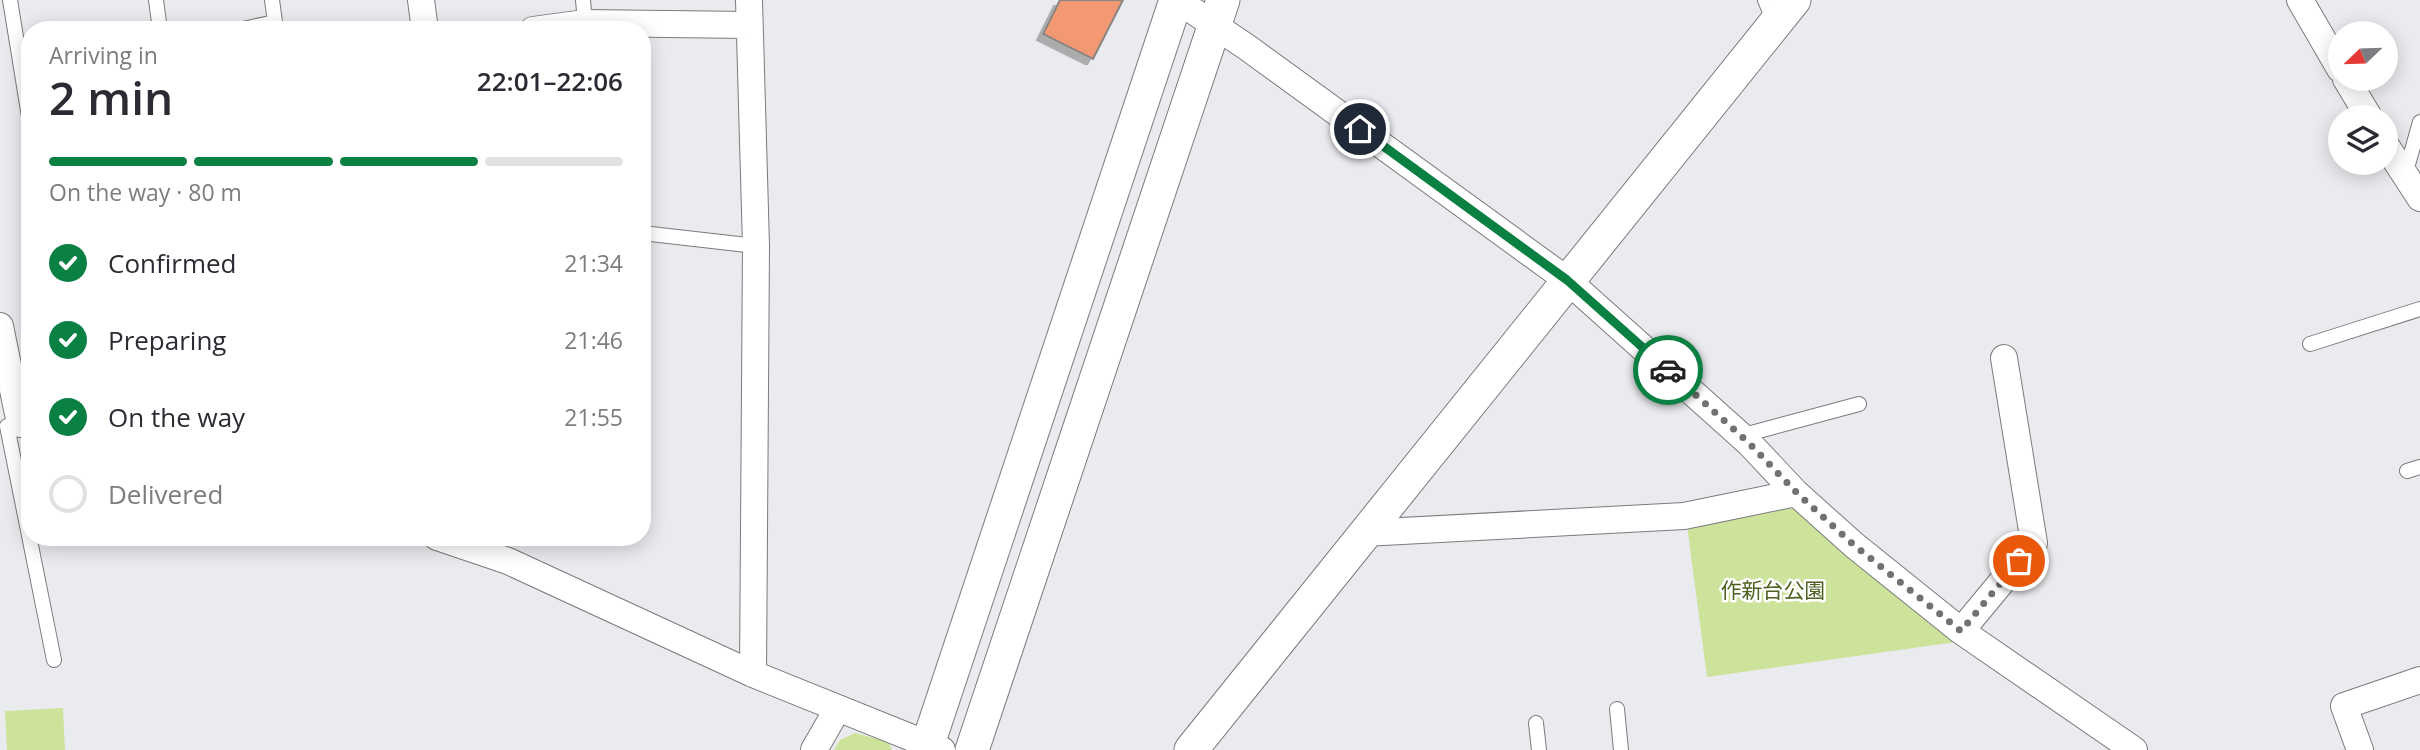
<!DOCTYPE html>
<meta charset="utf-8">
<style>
:root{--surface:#fff;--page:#f2f2f3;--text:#2b2b33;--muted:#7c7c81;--line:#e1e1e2;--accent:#0b8043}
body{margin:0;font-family:"Open Sans","Noto Sans JP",sans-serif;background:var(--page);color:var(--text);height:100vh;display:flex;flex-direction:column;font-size:26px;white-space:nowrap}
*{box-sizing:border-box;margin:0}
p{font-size:23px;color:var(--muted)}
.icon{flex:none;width:38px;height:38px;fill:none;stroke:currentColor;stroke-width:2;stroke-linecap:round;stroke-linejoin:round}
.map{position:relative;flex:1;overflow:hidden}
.details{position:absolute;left:21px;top:21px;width:630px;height:525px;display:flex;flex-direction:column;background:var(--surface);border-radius:28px;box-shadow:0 4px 18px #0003}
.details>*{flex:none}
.needle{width:46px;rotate:247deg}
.tools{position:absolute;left:2328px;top:21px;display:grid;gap:14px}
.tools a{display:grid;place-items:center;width:70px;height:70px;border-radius:50%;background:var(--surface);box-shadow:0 4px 18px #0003;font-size:35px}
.pin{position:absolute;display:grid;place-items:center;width:60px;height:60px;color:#fff;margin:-30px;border:4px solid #fff;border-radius:50%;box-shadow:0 2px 7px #0007}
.courier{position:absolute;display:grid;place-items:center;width:70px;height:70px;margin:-35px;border:5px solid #0b8043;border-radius:50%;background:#fff;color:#222;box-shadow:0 2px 9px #0007}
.overview em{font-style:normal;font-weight:600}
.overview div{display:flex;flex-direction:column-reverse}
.overview{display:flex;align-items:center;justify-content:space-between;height:119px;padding:0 28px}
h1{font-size:46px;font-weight:600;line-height:52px}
.bar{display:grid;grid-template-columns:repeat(4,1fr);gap:10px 7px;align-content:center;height:84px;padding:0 28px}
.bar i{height:9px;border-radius:5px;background:var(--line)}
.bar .current{background:var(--accent)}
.bar p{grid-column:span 4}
ol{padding:0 28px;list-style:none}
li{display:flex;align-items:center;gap:21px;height:77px}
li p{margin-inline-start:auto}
li .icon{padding:7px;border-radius:50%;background:var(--accent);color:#fff;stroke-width:4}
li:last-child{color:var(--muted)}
li i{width:38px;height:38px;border:4px solid var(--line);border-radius:50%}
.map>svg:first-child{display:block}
.green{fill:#cde39c}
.building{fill:#f29973;stroke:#888584;stroke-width:2;filter:url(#shadow)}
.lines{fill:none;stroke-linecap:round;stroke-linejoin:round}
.service-casing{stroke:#7a7b7e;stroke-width:16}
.minor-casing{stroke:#7a7b7e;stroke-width:28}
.tertiary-casing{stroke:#7a7b7e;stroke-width:35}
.service{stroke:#fff;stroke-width:14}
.minor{stroke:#fff;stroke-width:26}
.tertiary{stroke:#fff;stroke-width:33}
.done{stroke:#707173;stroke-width:7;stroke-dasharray:0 12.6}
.route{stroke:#0b8043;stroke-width:9}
.labels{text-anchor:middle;stroke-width:5;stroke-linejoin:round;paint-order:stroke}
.park-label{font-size:21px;fill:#4f6021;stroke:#fff}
</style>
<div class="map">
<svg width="2420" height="750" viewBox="0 0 2420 750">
<defs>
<filter id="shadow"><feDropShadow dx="-6" dy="6" stdDeviation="0" flood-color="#0004"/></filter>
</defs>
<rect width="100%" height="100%" fill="#eaebee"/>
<path class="green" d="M1789,508L1803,512L1956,642L1707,677L1687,525Z
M63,708L65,750H7L5,711Z
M855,733L889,742L892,750H834L840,740Z"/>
<path class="building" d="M1060,0H1123L1093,59L1043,34Z"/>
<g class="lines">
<defs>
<path id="service" d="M10,0L30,123
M156,0L160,30
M583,0L585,23
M1765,0L1774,22
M238,30L275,22L272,0
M2405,175L2420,122
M642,233L756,246
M2310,344L2420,309
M7,426L54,660
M1740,436L1859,404
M2407,471L2420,467
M1617,709L1621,750
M1536,723L1539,750"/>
<path id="minor" d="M421,0L425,30
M749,0L756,246L753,674
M1177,0L1248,48L1567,280L1749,443L1796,493L1854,545L1961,631L2134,750
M2300,0L2340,69
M533,30L585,23L749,25
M2346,79L2369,117
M2385,144L2420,198
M0,326L20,424
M1364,533L1684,516L1796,493
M437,537L508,561L753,674L942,750
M1961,631L2034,543L2004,358
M814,750L838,708
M2360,750L2344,706L2420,680"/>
<path id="tertiary" d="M926,750L1176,0
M972,750L1223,0
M1191,750L1794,0"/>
</defs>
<use href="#service" class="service-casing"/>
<use href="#minor" class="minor-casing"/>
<use href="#tertiary" class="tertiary-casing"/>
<use href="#service" class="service"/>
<use href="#minor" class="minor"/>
<use href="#tertiary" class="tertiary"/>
</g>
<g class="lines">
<path class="done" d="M1668,370L1749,443L1797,493L1854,545L1961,631L2019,561"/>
<path class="route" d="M1360,129L1567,280L1668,370"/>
</g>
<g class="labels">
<g class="park-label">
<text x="1773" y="598">作新台公園</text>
</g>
</g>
</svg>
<div class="tools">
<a><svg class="needle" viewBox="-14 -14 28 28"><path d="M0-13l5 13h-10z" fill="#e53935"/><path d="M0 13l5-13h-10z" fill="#7c7c81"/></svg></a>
<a><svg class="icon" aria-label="layers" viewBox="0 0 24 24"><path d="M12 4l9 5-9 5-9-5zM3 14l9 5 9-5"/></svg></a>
</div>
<div class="pin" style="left:2019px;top:561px;background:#ea580c"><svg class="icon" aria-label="bag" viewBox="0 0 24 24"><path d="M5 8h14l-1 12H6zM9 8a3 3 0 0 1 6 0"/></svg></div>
<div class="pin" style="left:1360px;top:129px;background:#1f2937"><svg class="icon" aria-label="home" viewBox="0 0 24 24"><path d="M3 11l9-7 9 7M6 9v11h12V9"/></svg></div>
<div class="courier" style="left:1668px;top:370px"><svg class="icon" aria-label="car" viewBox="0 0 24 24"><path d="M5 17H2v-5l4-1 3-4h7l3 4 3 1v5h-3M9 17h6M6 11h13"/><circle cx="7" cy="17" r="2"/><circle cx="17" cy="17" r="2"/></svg></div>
<section class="details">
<div class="overview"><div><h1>2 min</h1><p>Arriving in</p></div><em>22:01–22:06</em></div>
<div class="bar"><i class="current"></i><i class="current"></i><i class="current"></i><i></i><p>On the way · 80 m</p></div>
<ol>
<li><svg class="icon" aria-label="check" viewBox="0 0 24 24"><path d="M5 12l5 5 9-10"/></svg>Confirmed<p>21:34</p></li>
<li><svg class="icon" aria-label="check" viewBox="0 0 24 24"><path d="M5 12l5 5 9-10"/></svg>Preparing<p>21:46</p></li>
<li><svg class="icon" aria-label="check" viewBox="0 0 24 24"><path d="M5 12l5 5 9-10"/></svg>On the way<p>21:55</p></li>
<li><i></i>Delivered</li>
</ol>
</section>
</div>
